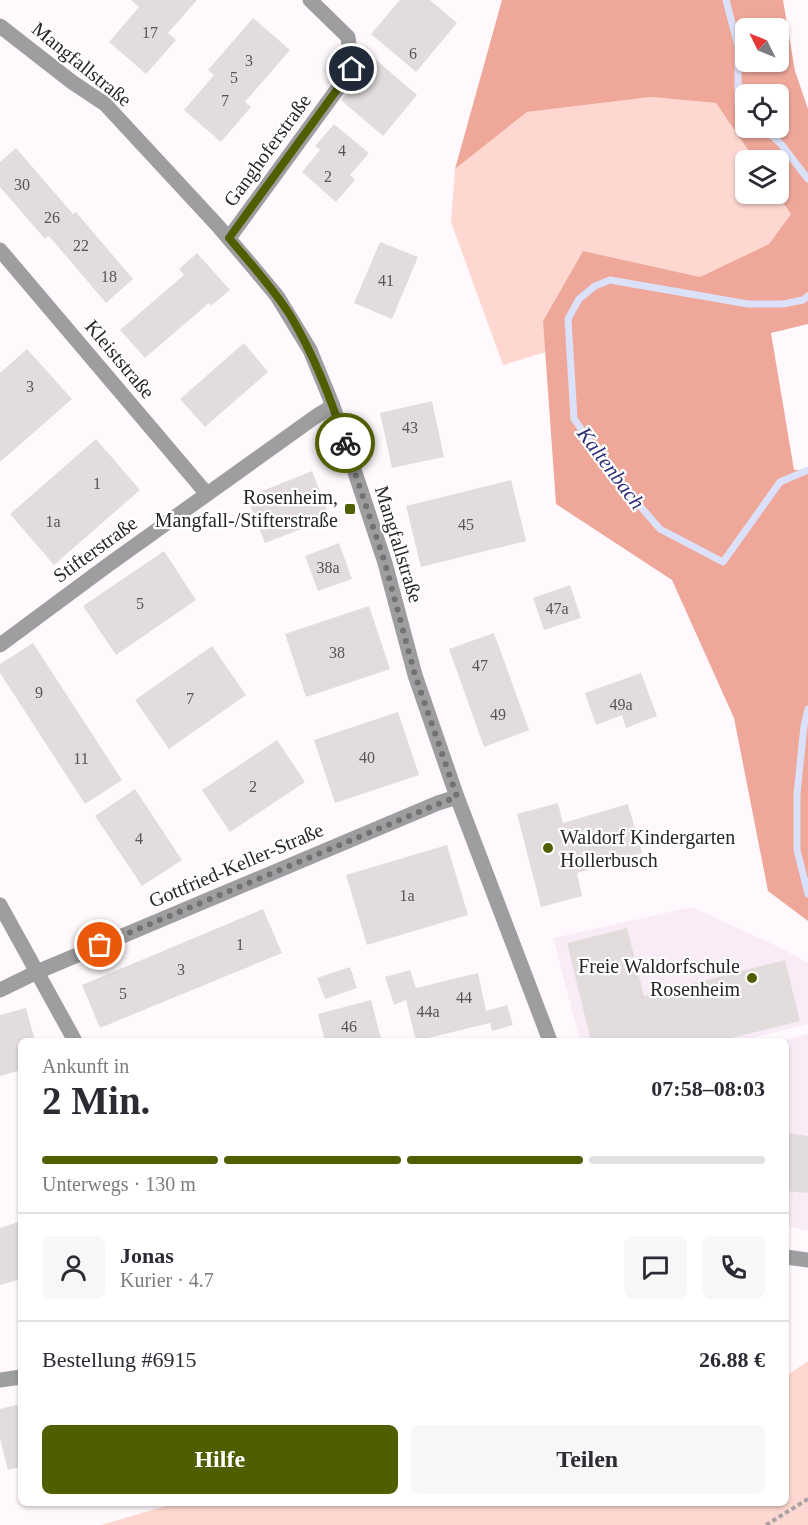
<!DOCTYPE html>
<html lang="de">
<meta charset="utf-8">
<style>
:root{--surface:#fff;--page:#f7f7f7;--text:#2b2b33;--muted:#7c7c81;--line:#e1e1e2;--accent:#505e00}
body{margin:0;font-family:"Times New Roman",serif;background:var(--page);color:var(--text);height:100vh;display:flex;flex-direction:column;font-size:22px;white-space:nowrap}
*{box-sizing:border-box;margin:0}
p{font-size:20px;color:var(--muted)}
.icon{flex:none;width:33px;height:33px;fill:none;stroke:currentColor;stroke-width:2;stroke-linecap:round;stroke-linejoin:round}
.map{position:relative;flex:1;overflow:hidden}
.drawer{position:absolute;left:18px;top:1038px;width:771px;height:468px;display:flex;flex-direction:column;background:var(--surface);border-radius:9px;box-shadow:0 2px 4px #0004}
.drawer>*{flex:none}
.needle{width:39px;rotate:313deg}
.buttons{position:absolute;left:735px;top:18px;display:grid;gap:12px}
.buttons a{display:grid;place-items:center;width:54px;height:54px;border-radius:9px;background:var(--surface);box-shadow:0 2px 4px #0004;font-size:30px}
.pin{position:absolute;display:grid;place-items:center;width:51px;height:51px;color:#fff;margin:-26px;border:3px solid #fff;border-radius:50%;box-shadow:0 2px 6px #0007}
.courier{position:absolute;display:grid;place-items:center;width:60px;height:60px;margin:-30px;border:4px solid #505e00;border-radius:50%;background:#fff;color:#222;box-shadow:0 2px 8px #0007}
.summary em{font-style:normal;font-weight:700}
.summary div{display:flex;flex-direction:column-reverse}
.summary{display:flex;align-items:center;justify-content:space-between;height:102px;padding:0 24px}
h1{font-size:39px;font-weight:700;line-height:45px}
.bar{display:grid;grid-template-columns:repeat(4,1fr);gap:9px 6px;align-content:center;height:72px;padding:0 24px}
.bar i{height:8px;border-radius:4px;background:var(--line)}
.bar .on{background:var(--accent)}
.bar p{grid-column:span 4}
.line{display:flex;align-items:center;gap:15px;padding:0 24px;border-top:2px solid var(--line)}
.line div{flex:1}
.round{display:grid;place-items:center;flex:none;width:63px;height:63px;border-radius:9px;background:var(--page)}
.cta{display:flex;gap:12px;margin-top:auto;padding:12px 24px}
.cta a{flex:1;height:69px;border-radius:9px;background:var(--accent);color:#fff;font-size:24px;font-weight:700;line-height:69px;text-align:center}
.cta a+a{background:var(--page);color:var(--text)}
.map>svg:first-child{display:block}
.built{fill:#f9ecf6}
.green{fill:#fed8d0}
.forest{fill:#eea799;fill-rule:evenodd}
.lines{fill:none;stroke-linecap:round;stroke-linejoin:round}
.stream{stroke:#dce1fa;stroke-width:7}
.building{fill:#e3dcdd}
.path{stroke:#a8a3a7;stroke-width:4;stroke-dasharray:4.5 3;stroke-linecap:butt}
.minor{stroke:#9e9da0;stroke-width:15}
.done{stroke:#747073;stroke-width:6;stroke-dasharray:0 10.8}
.route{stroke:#505e00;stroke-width:8}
.poi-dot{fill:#505e00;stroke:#fff;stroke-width:2}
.labels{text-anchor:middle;stroke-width:4.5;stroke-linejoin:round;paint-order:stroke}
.number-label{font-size:16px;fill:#585455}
.street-label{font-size:20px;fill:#292728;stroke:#fff}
.poi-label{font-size:20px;fill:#292728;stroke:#fff;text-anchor:end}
.water-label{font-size:21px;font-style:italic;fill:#2c3075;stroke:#fff}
</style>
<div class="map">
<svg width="808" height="1525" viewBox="0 0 808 1525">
<rect width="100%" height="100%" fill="#fff9fe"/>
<path class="built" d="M692,907L783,949L808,963V1024L740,1041H580L553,938Z
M808,1034V1231L786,1226V1041H781Z"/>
<path class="green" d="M651,97L716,103L755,160H746V194H777L791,214L769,244L700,277L583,251L543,321L546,352L503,365L451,222L455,169L527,112Z
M808,1361V1525H101L176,1503H786V1376Z"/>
<path class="forest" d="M502,0H783L795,71L808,109V324L771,333L794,470H808V921L768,891L734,718L672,580L556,504L543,321L583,251L700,277L769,244L791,214L777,194H778V160H755L716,103L651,97L527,112L455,169ZM746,28H778V62H746ZM746,94H778V128H746Z"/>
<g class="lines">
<path class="stream" d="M726,0L738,46V105L746,112
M763,128L781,144L808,179
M808,296L803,300L783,304H748L610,280L595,286L579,299L568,319L574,419L620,483L660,529L723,562L780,482L808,470
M808,709L804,726L797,794V850L808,894"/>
</g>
<path class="building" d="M131,0H197L168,33L176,40L146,74L109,42L139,7Z
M400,0H430L457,23L416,72L371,34Z
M253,18L290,50L245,102L251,107L221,142L184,110L214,75L208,70Z
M375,59L417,95L383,136L341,100Z
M334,124L369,153L350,175L355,180L336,202L302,172L320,150L315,146Z
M16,148L73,214L76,212L133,279L106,303L49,236L45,239L0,187V162Z
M380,242L418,257L392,319L354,303Z
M197,253L230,290L211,306L209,303L145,358L120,330L184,275L179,269Z
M244,343L268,372L205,427L180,399Z
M27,349L72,399L0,462V373Z
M432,401L444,457L392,468L380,413Z
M96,439L140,490L54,565L10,514Z
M312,471L330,518L265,543L247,497Z
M511,480L526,541L421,567L406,506Z
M339,543L352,579L318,591L305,556Z
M164,551L196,600L116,655L83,606Z
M570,585L581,618L544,630L533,598Z
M369,606L390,669L306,697L285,634Z
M494,633L529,730L484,747L449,649Z
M33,643L122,780L85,804L0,673V664Z
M212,646L246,695L169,749L135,700Z
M641,673L657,716L626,728L622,715L596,725L585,693Z
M398,712L419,775L335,803L314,740Z
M277,740L305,782L230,832L202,790Z
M135,789L182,860L142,886L95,816Z
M558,803L563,823L628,804L642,853L577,873L582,896L541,907L517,814Z
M447,845L468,915L367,945L346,875Z
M263,909L282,953L100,1028L82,985Z
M627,928L644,996L785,960L800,1021L719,1041H591L567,943Z
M350,967L357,988L325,999L317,978Z
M410,970L416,988L478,973L486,1011L507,1005L513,1025L492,1031L490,1023L416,1041L406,1000L394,1005L385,977Z
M371,1000L381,1038L372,1041H325L318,1014Z
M26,1008L35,1041H21V1070L0,1076V1015Z
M786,1133L808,1136V1193L786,1191Z
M21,1221V1279L0,1285V1228Z
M21,1404V1467L8,1470L0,1438V1409Z"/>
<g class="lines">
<path class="path" d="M766,1525L808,1499"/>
<path class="minor" d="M0,26L72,82L105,104L218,226L252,266L277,296L310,350L333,406L385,563L415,675L457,797L550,1041
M229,238L352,69L348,37L310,0
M0,250L207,494
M0,645L108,565L315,417L333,406
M0,905L75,1041
M0,990L37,972L438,803L457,797
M786,1257L808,1260
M0,1380L21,1377"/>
</g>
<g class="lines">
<path class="done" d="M100,945L438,804L457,797L415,675L385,563L345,443"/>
<path class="route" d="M345,443C331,398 314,355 290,315C273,288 250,263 229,238L352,69"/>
</g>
<g class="poi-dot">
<rect x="344" y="503" width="12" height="12" rx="3"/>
<circle cx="548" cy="848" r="6"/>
<circle cx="752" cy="978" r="6"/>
</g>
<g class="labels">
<g class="number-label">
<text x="150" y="38">17</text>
<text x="413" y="59">6</text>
<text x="249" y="66">3</text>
<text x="234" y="83">5</text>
<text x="225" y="106">7</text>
<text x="342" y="156">4</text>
<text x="328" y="182">2</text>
<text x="22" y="190">30</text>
<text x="52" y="223">26</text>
<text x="81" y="251">22</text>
<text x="109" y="282">18</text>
<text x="386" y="286">41</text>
<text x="30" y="392">3</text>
<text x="410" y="433">43</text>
<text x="97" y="489">1</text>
<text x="53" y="527">1a</text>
<text x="466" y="530">45</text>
<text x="328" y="573">38a</text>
<text x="140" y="609">5</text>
<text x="557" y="614">47a</text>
<text x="337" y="658">38</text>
<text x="480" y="671">47</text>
<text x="39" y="698">9</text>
<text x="190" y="704">7</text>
<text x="621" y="710">49a</text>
<text x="498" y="720">49</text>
<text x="367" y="763">40</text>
<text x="81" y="764">11</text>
<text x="253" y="792">2</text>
<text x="139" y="844">4</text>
<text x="407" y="901">1a</text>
<text x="240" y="950">1</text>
<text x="181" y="975">3</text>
<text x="123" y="999">5</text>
<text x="464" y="1003">44</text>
<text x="428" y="1017">44a</text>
<text x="349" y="1032">46</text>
</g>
<g class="street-label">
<text transform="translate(82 64) rotate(39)" y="7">Mangfallstraße</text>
<text transform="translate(267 150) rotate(-54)" y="7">Ganghoferstraße</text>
<text transform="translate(120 359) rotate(50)" y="7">Kleiststraße</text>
<text transform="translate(399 544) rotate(73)" y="7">Mangfallstraße</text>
<text transform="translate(95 549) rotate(-36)" y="7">Stifterstraße</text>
<text transform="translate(236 865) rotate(-23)" y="7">Gottfried-Keller-Straße</text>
</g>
<g class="poi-label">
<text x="338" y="504">Rosenheim,<tspan x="338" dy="23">Mangfall-/Stifterstraße</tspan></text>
<text x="560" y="844" text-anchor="start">Waldorf Kindergarten<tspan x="560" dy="23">Hollerbusch</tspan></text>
<text x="740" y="973">Freie Waldorfschule<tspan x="740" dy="23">Rosenheim</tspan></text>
</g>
<g class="water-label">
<text transform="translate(611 468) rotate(53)" y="7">Kaltenbach</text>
</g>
</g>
</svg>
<div class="buttons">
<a><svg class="needle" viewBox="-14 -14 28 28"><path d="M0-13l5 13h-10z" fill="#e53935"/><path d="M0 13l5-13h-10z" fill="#7c7c81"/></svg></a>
<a><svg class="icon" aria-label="locate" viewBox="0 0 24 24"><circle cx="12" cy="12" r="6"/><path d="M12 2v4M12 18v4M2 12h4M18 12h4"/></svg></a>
<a><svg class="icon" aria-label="layers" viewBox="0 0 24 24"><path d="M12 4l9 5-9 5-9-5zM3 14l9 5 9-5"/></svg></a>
</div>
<div class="pin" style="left:100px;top:945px;background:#ea580c"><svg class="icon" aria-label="bag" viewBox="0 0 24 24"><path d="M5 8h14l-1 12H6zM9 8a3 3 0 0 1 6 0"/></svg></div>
<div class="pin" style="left:352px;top:69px;background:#1f2937"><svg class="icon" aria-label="home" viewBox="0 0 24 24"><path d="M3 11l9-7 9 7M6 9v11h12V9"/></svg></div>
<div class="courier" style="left:345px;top:443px"><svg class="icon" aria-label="bike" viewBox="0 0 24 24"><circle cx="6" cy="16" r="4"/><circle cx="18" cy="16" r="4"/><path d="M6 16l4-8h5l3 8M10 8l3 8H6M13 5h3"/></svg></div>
<section class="drawer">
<div class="summary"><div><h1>2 Min.</h1><p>Ankunft in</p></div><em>07:58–08:03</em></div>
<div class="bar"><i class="on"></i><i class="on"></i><i class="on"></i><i></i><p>Unterwegs · 130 m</p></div>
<div class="line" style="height:108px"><a class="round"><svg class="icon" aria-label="person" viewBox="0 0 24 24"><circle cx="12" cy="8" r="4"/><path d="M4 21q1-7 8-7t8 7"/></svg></a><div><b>Jonas</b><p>Kurier · 4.7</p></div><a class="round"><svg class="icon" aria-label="chat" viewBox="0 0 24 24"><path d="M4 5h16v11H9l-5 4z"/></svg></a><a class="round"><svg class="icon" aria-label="phone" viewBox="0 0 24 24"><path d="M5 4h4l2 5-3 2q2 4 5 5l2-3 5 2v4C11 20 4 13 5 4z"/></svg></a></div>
<div class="line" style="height:78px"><div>Bestellung #6915</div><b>26.88 €</b></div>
<div class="cta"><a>Hilfe</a><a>Teilen</a></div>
</section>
</div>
